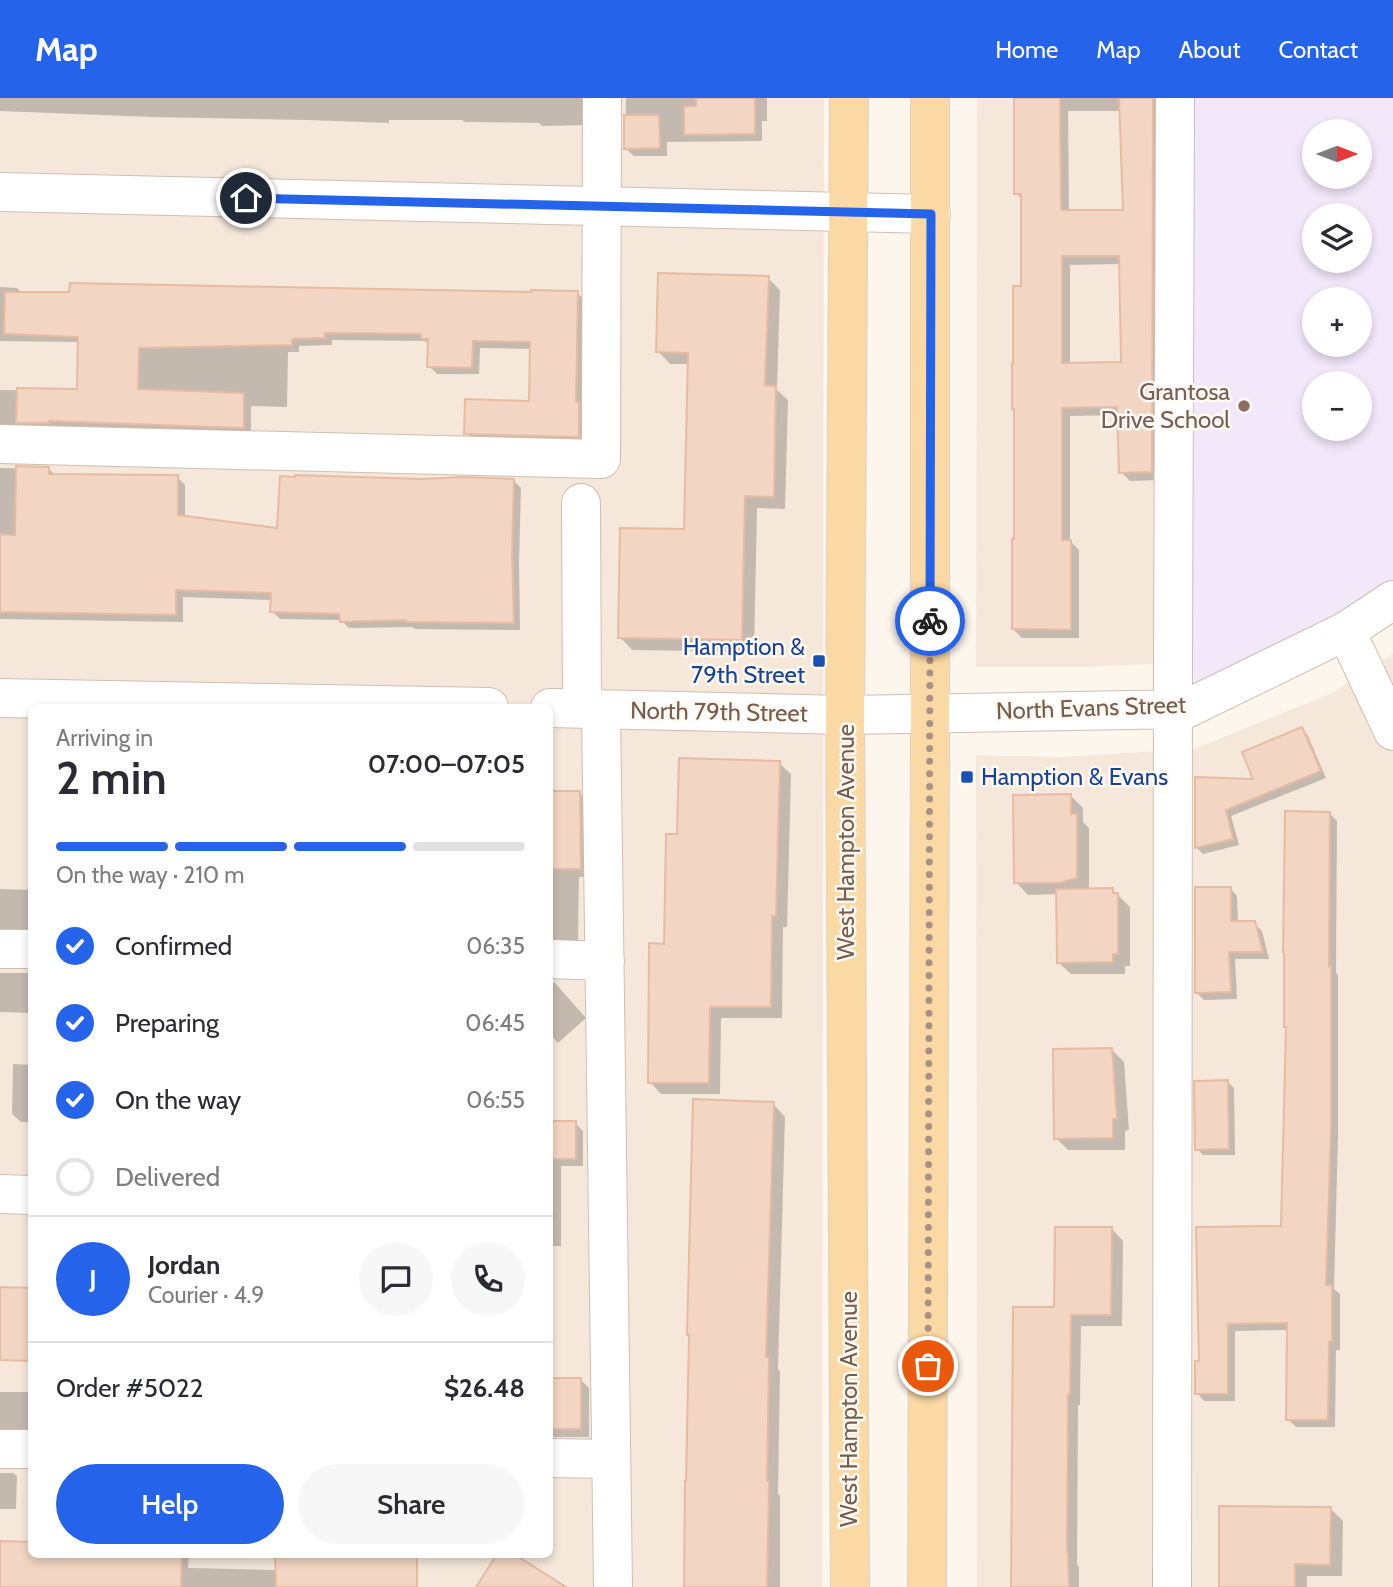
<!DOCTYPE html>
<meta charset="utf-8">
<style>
:root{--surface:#fff;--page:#f7f7f7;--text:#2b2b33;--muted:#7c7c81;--line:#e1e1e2;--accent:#2563eb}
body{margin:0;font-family:Cabin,sans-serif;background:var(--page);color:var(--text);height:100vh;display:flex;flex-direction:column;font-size:26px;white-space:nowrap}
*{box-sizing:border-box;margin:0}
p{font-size:23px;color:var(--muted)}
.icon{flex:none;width:38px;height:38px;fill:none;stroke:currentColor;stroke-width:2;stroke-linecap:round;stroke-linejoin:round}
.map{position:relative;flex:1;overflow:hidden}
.drawer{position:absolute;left:28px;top:606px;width:525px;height:854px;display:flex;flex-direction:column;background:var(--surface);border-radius:10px;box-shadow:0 4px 10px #0003}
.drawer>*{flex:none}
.needle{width:46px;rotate:90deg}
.tools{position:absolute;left:1302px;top:21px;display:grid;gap:14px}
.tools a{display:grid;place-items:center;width:70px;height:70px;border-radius:50%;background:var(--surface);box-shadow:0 4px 10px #0003;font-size:35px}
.pin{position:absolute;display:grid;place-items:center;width:60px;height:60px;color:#fff;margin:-30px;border:4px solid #fff;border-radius:50%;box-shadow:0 2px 7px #0007}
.courier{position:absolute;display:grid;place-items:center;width:70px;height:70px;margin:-35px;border:5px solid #2563eb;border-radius:50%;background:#fff;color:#222;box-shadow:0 2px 9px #0007}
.head em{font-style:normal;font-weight:600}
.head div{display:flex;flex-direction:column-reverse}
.head{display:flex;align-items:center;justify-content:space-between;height:119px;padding:0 28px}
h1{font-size:46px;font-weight:600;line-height:52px}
.bar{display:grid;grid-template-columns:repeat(4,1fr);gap:10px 7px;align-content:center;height:84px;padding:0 28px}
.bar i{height:9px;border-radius:5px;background:var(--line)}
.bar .current{background:var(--accent)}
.bar p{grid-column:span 4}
.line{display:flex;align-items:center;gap:18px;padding:0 28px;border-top:2px solid var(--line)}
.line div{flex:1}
.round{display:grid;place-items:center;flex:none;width:74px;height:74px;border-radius:37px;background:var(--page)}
ol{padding:0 28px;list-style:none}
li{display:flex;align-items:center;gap:21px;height:77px}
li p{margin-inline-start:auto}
li .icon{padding:7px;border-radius:50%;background:var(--accent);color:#fff;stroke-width:4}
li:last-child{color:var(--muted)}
li i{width:38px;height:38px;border:4px solid var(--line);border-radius:50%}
.cta{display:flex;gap:14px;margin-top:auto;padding:14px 28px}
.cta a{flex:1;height:80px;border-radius:42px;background:var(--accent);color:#fff;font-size:28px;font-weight:600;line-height:80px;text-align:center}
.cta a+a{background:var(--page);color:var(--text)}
header{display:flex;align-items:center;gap:42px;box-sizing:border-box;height:98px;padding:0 35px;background:var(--accent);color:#fff}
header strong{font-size:33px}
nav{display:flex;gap:38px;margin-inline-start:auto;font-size:24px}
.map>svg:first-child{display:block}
.residential{fill:#f5e8da;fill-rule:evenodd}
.education{fill:#f3e8fa;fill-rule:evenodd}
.shadow{fill:#0003;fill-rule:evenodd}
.building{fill:#f3d5c3;stroke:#e6bba3;stroke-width:2;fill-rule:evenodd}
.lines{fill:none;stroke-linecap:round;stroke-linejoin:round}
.minor-casing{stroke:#d1beb0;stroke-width:40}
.major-casing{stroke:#dad1cd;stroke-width:40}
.minor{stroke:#fff;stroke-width:38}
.major{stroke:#fbd9a5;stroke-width:38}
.done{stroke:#a89285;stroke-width:7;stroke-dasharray:0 12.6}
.route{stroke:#2563eb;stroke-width:9}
.education-dot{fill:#8d6e63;stroke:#fffaf3;stroke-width:2.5}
.transit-dot{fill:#1a4fb4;stroke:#fffaf3;stroke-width:2.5}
.labels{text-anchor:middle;stroke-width:5;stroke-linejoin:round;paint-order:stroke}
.education-label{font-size:24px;fill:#785e54;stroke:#fffaf3;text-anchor:end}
.transit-label{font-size:24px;fill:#164399;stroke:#fffaf3;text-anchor:end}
.street-label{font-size:24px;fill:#7a5c4d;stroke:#fffaf3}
</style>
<header>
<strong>Map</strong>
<nav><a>Home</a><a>Map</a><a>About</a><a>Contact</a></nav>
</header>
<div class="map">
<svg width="1393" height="1489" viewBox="0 0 1393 1489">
<rect width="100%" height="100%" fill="#fdf6ec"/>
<path class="residential" d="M0,0H824L822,1489H0ZM32,609H550V1456H32Z
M977,0H1175L1166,565L1086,569H976Z
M1393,556V1489H977L976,657L1061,659L1194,651L1332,595Z"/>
<path class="education" d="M1175,0H1393V502L1186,611ZM1314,33H1360V79H1314ZM1314,117H1360V163H1314ZM1314,201H1360V247H1314ZM1314,285H1360V331H1314Z"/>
<path class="shadow" d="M0,0H590L587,27L542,28L539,25L465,24L462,22H389V25L307,22L152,19L0,13Z
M626,0H767V23H762V43L667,44V58H634L625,50Z
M1015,0H1164L1160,382L1130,383L1121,374L1119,317L1070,318V443L1079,452V540H1022L1013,531L1022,190V102L1016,95ZM1068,13H1122L1125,114H1069ZM1121,166L1123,266L1070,267V167Z
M768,180L780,192L777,292L788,302L785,411L757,410L754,554L632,552L620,539L686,433L689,266H670L658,253Z
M0,189L17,190L23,196L577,195L585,202L586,345L474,343L466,335L531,305L532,251L480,250L479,276H437L429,268V247L425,243L332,242V247L299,248V254H288L287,309L251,308V336L0,333V292L78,293L80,246L76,244L0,243Z
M0,370L49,371L56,378L177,379L185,387V420L279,432L421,383L513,382L521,390L519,464L520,532L415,531L412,529L349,530L341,522L280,521L272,513V502L183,499V524L0,521Z
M1302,631L1308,638L1326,680L1231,718L1239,747L1203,756L1197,750V681L1255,682Z
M779,665L791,676L787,829H783L782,920H721L720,996H661L650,984L679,738Z
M550,695H580L588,703L589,779H579L578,845H550Z
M1071,698L1083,710V724L1089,730V792H1113L1130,809V868H1125V876H1071L1058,864V796L1028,797L1016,784Z
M1329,715L1337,723L1336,875L1338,877V1039L1334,1191L1340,1196V1252H1336L1335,1329H1296L1288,1321V1232L1235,1233V1303H1204L1197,1295L1200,1265L1283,1130Z
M1230,790L1237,798L1238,825H1254L1262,833L1269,861H1235L1237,901L1204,902L1196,894Z
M0,791L32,792V837L0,839Z
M0,875H32V915L0,914Z
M550,884L555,885L586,920L558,945L550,936Z
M1112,952L1124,964L1129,1032L1125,1033V1052H1068L1056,1040Z
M13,966L32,967V1024H21L12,1016Z
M1228,984L1234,990L1235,1057H1203L1197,1051Z
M773,1006L785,1019L778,1271L780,1273L778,1396L780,1398V1489H686L690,1239L688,1237Z
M550,1025H575L583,1033V1068H561V1148H550Z
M1112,1131L1123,1143L1122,1228H1081L1080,1307H1078L1077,1467L1079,1469V1489H1013L1056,1211Z
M550,1282H581L589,1290V1339H554L550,1334Z
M0,1294H32V1336L0,1338Z
M0,1375H13L17,1378L16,1411H0Z
M1330,1410L1343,1423L1342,1478H1307V1489H1221Z
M0,1445L32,1456H189L188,1470L323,1473L331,1489H0Z"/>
<path class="building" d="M696,0H755V36L684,37V8H696Z
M1014,0H1060L1061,112H1123L1119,0H1153L1152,374L1119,375L1117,309L1062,310V442H1071V532L1012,531V441H1014V311H1012V266H1013V188H1021V96H1014ZM1062,158H1119L1121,264L1062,265Z
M624,17H659L660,50L624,51Z
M658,175L769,178L765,287L776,288L774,399L745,398L742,542L618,540L620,430L684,431L688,255L656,254Z
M70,185L531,194V192L578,193L576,304H579V339L464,336L465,301L529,303L530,244L473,243L472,270L427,269L428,241H421V236L325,235V240L292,241V247L139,250L138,291L244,295V330L49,323V325H16L17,290L77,291L78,239L4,236L5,194H69Z
M16,368L49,369V376L178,377V417L277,430L280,378L295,379V377L421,381L463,379L514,381L512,456L514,525L406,524V522L340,524L339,516L270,514L271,495L176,492V517L0,514V436L15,437Z
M1302,629L1321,673L1226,712L1233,741L1195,750V679L1253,681L1242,654Z
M679,660L780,663L776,818H772L771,909H710L709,985H648L649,845L664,846L666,736H677Z
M550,693H580L581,771H550Z
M1071,696V716H1077V780L1060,785H1014L1013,697Z
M1285,713L1330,714L1329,868H1331V1030L1326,1187H1332V1244H1329L1328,1322H1286L1287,1225L1228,1226V1296H1195V1263H1199L1196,1129L1281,1128L1286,929H1284V854H1283Z
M1195,789H1231V823H1255L1263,854H1229L1231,894L1195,895Z
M1113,790V795H1118V856H1113V864L1057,865L1056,791Z
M1112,950L1117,1021H1113V1040L1054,1041L1053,951Z
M1228,982L1229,1051L1195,1052L1194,983Z
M693,1001L774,1004L766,1259H769L767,1383H769L767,1489H684L685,1383H686L689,1237H687Z
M550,1023H576V1061H550Z
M1055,1129H1112L1111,1217H1071L1070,1296H1068L1067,1455H1068L1069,1489H1011L1013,1209H1054Z
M0,1189L32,1190V1263L0,1262Z
M550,1280H581V1331H550Z
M1219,1408L1331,1409L1330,1467L1295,1466V1489H1219Z
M0,1443L32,1444V1456H182L181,1489H0Z
M275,1456H417V1489H276Z
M497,1456H514L566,1489H476Z"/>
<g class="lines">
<defs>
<path id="minor" d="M0,94L931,116
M0,346L601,361L602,0
M581,405L582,611
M1346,533L1393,633
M0,600L489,609
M550,610L845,617L1186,611L1346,533L1393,502
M601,611L613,1489
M0,851H32
M550,861L605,863
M0,1096L32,1097
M0,1351H32
M550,1360L611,1361
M1172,1489L1173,562L1175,0"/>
<path id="major" d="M849,0L845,617L850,1489
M927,1489L930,659V0"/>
</defs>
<use href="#minor" class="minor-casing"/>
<use href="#major" class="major-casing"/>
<use href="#minor" class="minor"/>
<use href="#major" class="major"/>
</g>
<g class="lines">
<path class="done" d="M928,1268L930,523"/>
<path class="route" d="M246,100L931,116L930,523"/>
</g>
<circle class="education-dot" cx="1244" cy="308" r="7"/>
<g class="transit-dot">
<rect x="812" y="556" width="14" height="14" rx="3.5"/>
<rect x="960" y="672" width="14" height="14" rx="3.5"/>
</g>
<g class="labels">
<g class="education-label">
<text x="1230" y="302">Grantosa<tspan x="1230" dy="28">Drive School</tspan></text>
</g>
<g class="transit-label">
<text x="805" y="557">Hamption &amp;<tspan x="805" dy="28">79th Street</tspan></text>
<text x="981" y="687" text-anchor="start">Hamption &amp; Evans</text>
</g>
<g class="street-label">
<text transform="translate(1091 610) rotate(-2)" y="8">North Evans Street</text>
<text transform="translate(719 614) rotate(1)" y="8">North 79th Street</text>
<text transform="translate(846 744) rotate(-90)" y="8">West Hampton Avenue</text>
<text transform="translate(849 1311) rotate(-90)" y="8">West Hampton Avenue</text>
</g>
</g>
</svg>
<div class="tools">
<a><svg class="needle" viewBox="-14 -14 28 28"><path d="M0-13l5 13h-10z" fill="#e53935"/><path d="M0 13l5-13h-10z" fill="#7c7c81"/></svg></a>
<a><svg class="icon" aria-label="layers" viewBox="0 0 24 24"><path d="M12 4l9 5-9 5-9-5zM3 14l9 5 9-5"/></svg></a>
<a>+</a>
<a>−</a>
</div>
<div class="pin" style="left:928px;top:1268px;background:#ea580c"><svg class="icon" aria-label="bag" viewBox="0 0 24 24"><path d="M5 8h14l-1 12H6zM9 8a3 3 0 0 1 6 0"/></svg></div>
<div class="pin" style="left:246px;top:100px;background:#1f2937"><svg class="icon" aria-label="home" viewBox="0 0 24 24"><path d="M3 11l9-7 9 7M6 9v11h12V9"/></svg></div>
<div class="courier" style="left:930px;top:523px"><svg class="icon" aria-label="bike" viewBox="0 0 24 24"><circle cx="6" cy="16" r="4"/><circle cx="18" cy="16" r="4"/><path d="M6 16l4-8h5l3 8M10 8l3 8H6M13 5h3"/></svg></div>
<section class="drawer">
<div class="head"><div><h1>2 min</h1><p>Arriving in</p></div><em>07:00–07:05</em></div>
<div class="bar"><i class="current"></i><i class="current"></i><i class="current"></i><i></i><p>On the way · 210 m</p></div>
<ol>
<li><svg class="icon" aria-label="check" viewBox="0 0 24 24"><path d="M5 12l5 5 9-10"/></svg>Confirmed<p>06:35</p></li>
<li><svg class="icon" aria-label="check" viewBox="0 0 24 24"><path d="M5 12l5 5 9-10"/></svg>Preparing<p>06:45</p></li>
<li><svg class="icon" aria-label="check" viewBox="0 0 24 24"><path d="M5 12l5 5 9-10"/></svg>On the way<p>06:55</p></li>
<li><i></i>Delivered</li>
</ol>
<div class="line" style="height:126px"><b class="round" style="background:var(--accent);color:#fff">J</b><div><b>Jordan</b><p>Courier · 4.9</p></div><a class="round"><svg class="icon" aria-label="chat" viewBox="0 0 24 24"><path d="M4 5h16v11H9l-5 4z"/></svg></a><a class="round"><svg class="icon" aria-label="phone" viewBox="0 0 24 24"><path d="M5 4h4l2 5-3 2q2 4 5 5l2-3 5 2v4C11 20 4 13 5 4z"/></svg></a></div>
<div class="line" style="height:91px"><div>Order #5022</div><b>$26.48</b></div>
<div class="cta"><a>Help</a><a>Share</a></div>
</section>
</div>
